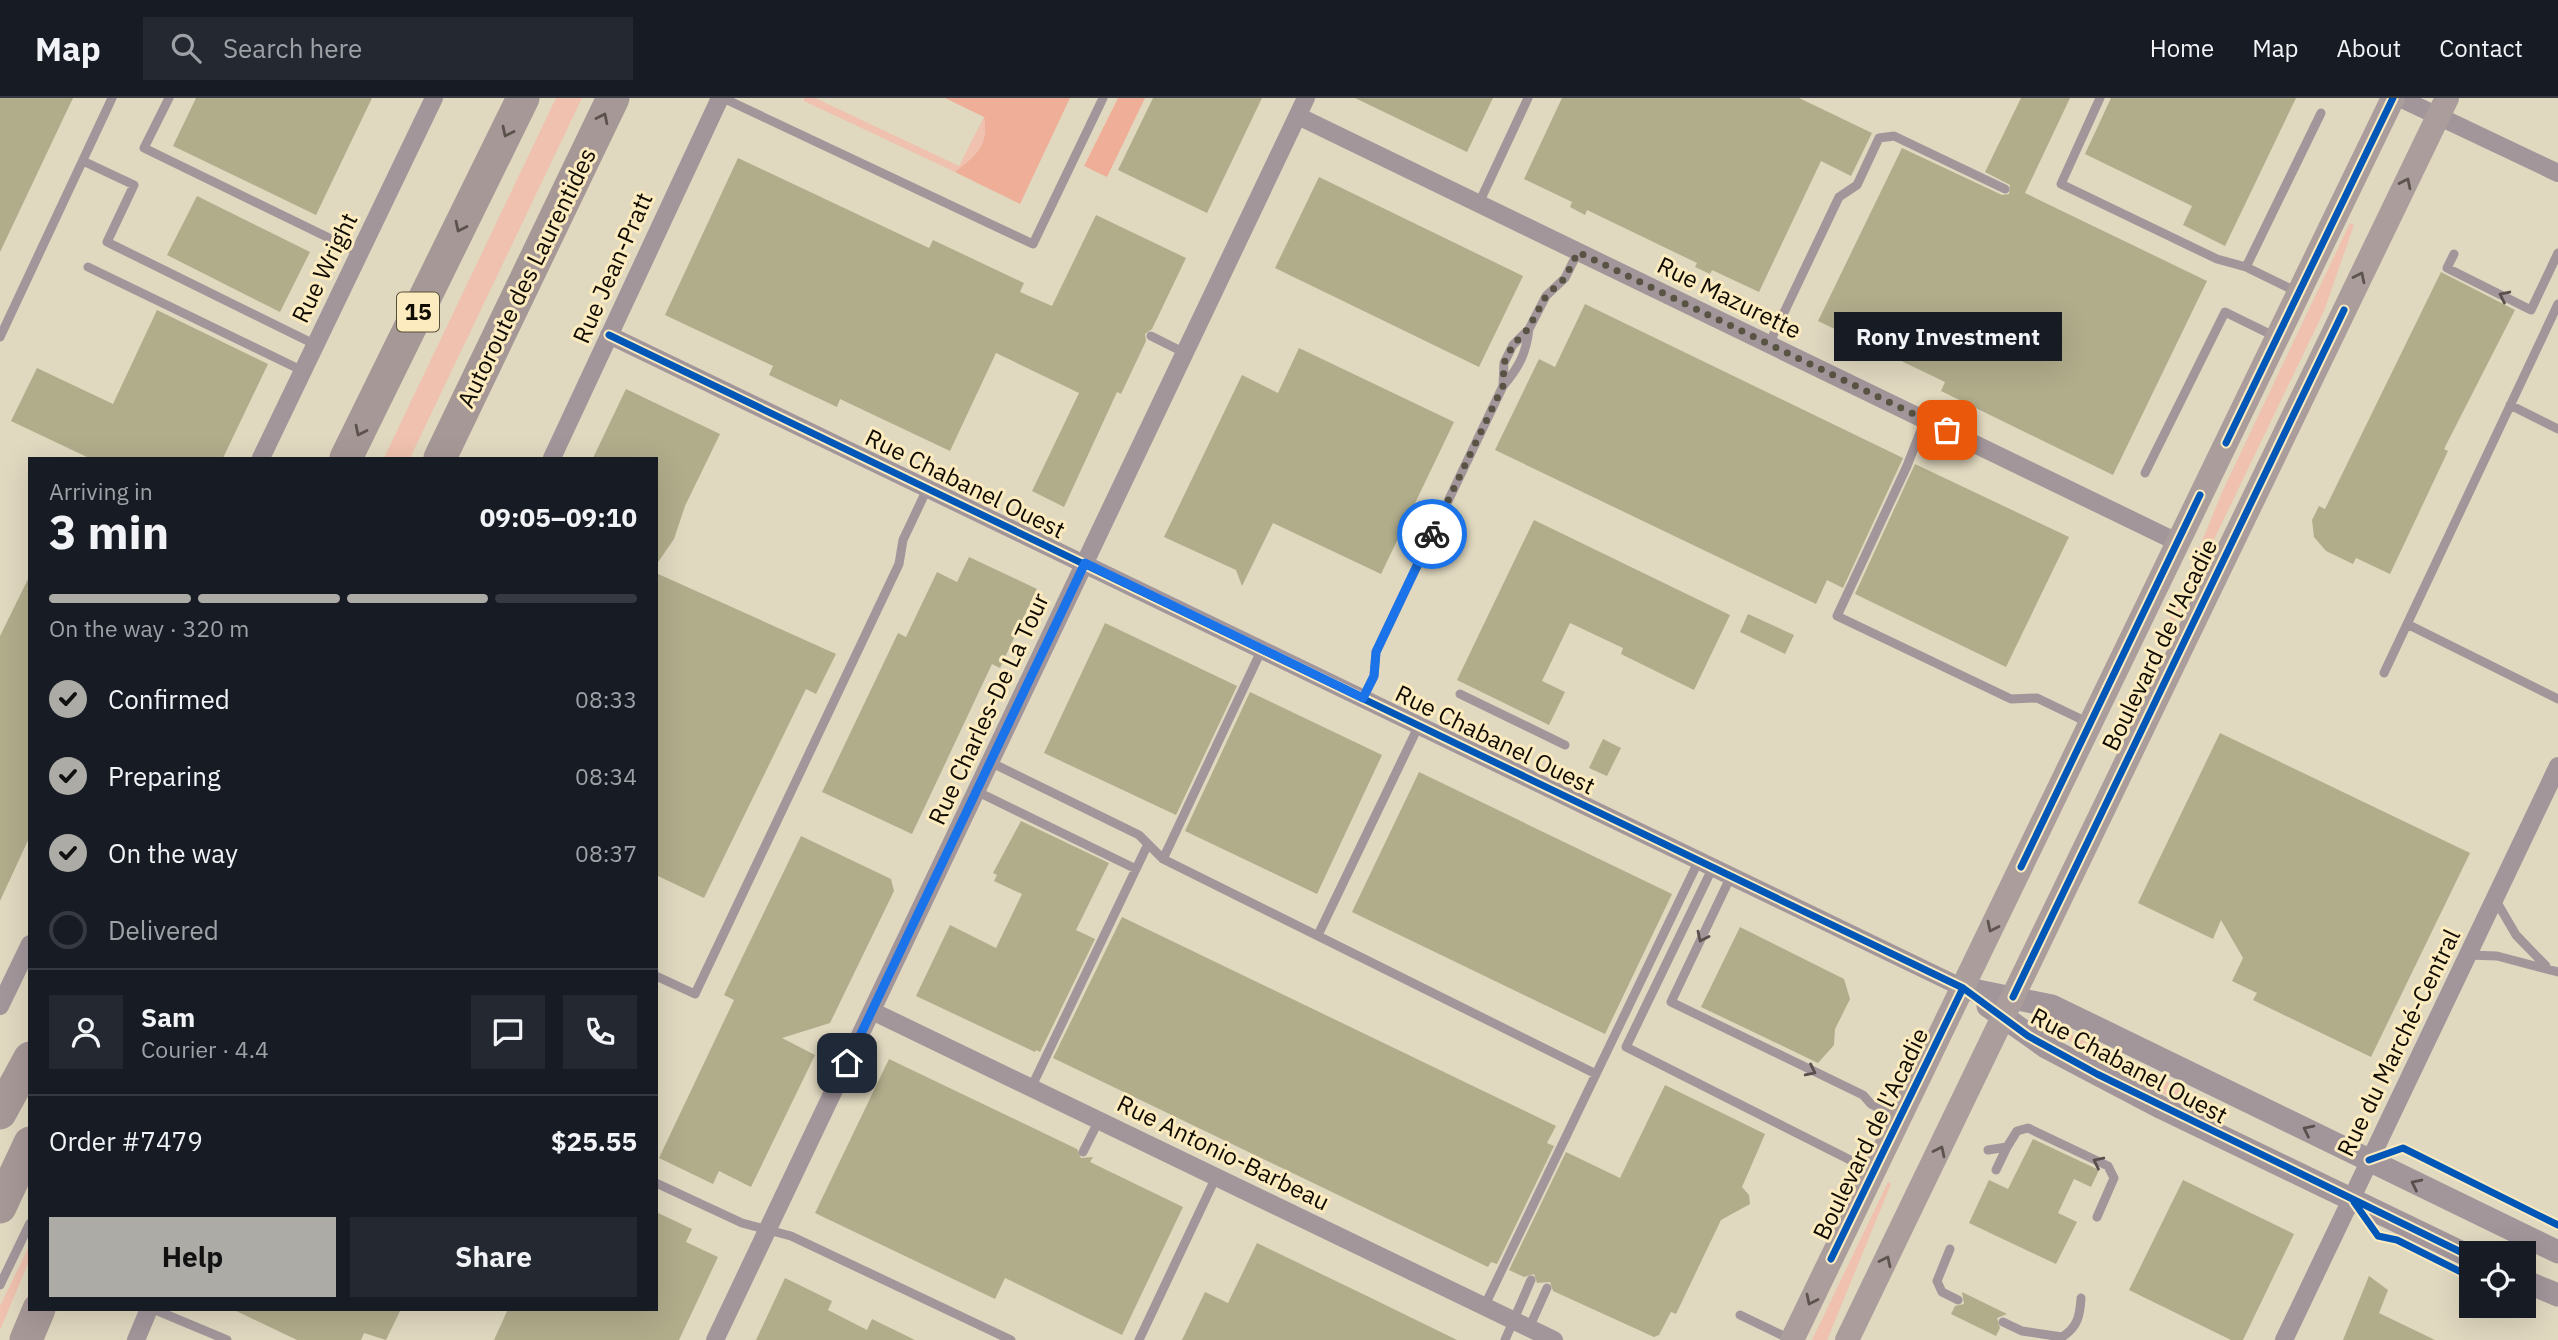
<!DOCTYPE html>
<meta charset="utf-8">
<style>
:root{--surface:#171b24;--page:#242831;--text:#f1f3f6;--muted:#9ea1a6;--line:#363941;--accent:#adaba5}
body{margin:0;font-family:"IBM Plex Sans",sans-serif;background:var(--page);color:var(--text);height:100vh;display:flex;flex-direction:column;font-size:26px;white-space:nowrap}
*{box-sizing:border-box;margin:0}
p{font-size:23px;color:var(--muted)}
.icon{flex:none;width:38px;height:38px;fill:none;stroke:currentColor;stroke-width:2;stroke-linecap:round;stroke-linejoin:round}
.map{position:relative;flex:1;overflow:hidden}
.drawer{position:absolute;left:28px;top:359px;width:630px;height:854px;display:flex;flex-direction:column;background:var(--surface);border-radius:0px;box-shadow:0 7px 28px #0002}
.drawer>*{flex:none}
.controls{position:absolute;left:2459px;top:1143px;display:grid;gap:14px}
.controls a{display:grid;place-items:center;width:77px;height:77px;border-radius:0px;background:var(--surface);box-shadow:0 7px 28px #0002;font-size:35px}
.pin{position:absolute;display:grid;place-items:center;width:60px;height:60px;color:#fff;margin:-30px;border-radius:14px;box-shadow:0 4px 10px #0006}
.courier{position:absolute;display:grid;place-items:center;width:70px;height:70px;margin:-35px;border:5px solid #1a73e8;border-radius:50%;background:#fff;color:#222;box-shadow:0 2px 9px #0007}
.bubble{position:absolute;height:49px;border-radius:0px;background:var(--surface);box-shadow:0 7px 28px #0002;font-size:23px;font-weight:800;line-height:49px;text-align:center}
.headline em{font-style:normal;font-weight:800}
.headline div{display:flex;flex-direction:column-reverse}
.headline{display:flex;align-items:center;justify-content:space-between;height:119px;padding:0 21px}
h1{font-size:46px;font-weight:800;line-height:52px}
.bar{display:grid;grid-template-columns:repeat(4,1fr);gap:10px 7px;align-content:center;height:84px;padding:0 21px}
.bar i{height:9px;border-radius:5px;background:var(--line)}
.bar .active{background:var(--accent)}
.bar p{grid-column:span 4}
.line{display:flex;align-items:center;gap:18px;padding:0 21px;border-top:2px solid var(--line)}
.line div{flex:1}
.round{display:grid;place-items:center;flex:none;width:74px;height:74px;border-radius:0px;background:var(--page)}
ol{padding:0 21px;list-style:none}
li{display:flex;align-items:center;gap:21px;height:77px}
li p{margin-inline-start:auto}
li .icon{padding:7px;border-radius:50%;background:var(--accent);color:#111;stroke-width:4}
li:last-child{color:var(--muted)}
li i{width:38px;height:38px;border:4px solid var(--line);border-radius:50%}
.cta{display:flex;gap:14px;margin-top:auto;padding:14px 21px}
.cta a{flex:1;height:80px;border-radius:0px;background:var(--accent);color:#111;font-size:28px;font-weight:800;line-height:80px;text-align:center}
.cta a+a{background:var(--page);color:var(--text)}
header{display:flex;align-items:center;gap:42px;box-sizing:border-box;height:98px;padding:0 35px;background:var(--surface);border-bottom:2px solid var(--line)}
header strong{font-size:33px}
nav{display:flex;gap:38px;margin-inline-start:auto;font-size:24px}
.search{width:490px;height:63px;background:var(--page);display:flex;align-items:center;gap:18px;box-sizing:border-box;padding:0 24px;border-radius:0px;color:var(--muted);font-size:26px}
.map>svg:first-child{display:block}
.green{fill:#efc1ae}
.forest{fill:#efae98}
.building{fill:#b1ad8b}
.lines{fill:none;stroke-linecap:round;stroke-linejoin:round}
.service{stroke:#a2969b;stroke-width:9}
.minor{stroke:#a2969b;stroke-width:18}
.tertiary{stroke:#a2969b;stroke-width:23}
.secondary{stroke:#aa9d9c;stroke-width:24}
.motorway{stroke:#a69896;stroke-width:33}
.cycleway-casing{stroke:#fbebbf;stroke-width:11}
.cycleway{stroke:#0057b8;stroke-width:7}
.oneway{stroke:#5b524b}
.oneway2{stroke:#5d544e}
.oneway3{stroke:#59504e}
.done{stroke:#595343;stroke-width:7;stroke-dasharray:0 12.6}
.route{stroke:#1a73e8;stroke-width:9}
.labels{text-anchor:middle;stroke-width:6;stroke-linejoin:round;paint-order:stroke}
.shield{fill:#fbebbf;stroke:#564e39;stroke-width:2}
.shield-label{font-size:23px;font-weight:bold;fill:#100b00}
.street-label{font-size:24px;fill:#100b00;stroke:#fbebbf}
</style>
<header>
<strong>Map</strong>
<div class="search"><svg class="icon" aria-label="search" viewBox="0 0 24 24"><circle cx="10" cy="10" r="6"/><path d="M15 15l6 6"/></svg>Search here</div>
<nav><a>Home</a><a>Map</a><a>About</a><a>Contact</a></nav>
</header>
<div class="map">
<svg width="2558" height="1242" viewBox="0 0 2558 1242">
<rect width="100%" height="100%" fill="#e0d8bf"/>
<path class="green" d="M556,0H582L410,360H384Z
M804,0H815L959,68L984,19C989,48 976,57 955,74L804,3Z
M2350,125L2354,127L2324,213L2167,539L2163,538L2223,392Z
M2051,927L2226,1012L2224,1015L2176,1003L2049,931Z
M1888,1084L1891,1086L1827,1242H1812Z
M30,1146V1161L0,1232V1208Z"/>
<path class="forest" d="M945,0H1070L1020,106L955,74C976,57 989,48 984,19Z
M1118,0H1145L1107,79L1084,68Z"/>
<path class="building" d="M0,0H73L0,154Z
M196,0H372L316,117L173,48Z
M1153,0H1262L1207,115L1118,72Z
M1355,0H1493L1467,54Z
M1562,0H1799L1872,35L1851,78L1821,63L1759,194L1712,172L1710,176L1695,169L1697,165L1587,112L1585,117L1570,109L1572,104L1524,81Z
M2021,0H2070L2025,95L2207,183L2113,377L1941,293L1945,284L1818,223L1902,50L2002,97L2009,96L2010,87L1985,74Z
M2111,0H2296L2225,148L2183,127L2192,108L2085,56Z
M738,60L929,150L933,142L1024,185L1020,194L1052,208L1096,117L1186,160L1152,231L1145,236L1146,243L1121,296L1117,294L1064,409L1032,393L1079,295L996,255L950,353L840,301L837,309L769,277L773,268L665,217Z
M1319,79L1523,178L1479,269L1275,170Z
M197,98L310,154L280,214L167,157Z
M2441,174L2515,212L2444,351L2448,353L2390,476L2356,460L2353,466L2326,453L2314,439L2312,422L2319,408L2325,411Z
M1585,206L1903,360L1843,490L1827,482L1816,506L1495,352L1539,261L1555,269Z
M157,212L268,266L223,360H89L11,323L37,270L113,306Z
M1299,250L1454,324L1381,476L1273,425L1242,488L1236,472L1164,439L1242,277L1278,295Z
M626,291L720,336L685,408L674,441L656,467V360H593Z
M1915,366L2069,439L2006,569L1855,496Z
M1534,422L1730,517L1694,592L1621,556L1623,550L1570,525L1542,583L1565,594L1549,627L1457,582Z
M969,459L1037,491L1000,570L992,566L912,736L822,694L898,535L906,539L937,474L957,484Z
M656,475L836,556L816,596L806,591L704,800L656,777Z
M30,477V738L0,803V538Z
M1748,516L1794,537L1785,556L1740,534Z
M1105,525L1237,588L1176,717L1044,655Z
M1250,594L1382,657L1317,796L1185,733Z
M2220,635L2470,755L2371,959L2253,902L2257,895L2232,883L2243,860L2221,822L2213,841L2138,805Z
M1603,641L1621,650L1607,678L1589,670Z
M1419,674L1672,796L1605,936L1352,814Z
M1021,723L1109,765L1076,832L1095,841L1040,954L1036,952L1035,954L916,898L950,827L996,850L1022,796L994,783L997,777L993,775Z
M801,738L891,781L894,793L830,925L782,940L815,957L751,1089L719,1073L713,1086L659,1060L734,902L724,897Z
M1122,819L1556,1028L1547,1045L1554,1048L1497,1166L1491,1164L1488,1169L1053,960Z
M1740,829L1844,881L1850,901L1835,931L1834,947L1818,965L1701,909Z
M889,961L1077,1051L1081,1060L1093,1059L1090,1064L1183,1109L1122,1237L1005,1180L995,1201L815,1115Z
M1665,987L1765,1036L1742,1089L1749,1097L1750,1106L1721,1122L1676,1216L1671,1214L1659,1237L1654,1239L1553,1193L1550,1184L1537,1185L1534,1176L1524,1179L1509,1172L1566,1054L1620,1080Z
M2033,1041L2099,1072L2091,1089L2074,1081L2058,1115L2077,1124L2056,1166L1969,1125L1989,1082L2008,1091Z
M2183,1082L2294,1136L2243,1242H2231L2129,1192Z
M656,1114L692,1131L686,1144L718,1159L679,1242H494L508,1211H656Z
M1257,1145L1367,1198L1457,1242H1182L1205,1194L1228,1205Z
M2369,1178L2388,1192L2379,1215L2435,1242H2343Z
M785,1180L832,1203L828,1212L867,1232L872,1221L915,1242H756Z
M1962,1194L2007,1216L1997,1220L2000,1230L1996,1238L1951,1216L1955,1208L1964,1206Z
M232,1211H401L386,1242L364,1235L361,1242H297Z"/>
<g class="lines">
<path class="service" d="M169,0L144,50L360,155
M723,0L1033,146L1103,0
M2100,0L2061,86L2217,161L2246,169
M83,63L134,87L107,144L316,247
M1479,105L1528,0
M2454,156L2447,170L2531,212L2558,155
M88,169L303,273
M2297,194L2246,169L2321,15
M1151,238L1185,255
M0,239L112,0
M1769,246L1839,99L1857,87L1879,40L1894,38L2005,91
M1503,288L1504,265L1513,247L1529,231L1546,198L1565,180L1578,154
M2510,307L2558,331
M1925,322L1907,368L1837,518L2011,601L2037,600L2089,625
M2145,375L2225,214L2276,239
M2407,526L2558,601
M2384,575L2558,206
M1460,596L1565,647
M1363,600L1374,578L1376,554L1503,288C1519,269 1526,256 1529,231
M990,664L1139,737L1163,761L1596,976
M976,693L1136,771
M1163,761L1262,551
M1713,769L1626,949L1872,1073
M1731,778L1671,904L1863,997L1871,1006L1896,1019
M2495,801L2516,837L2546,868
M1318,837L1419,627
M2468,857L2497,858L2558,874
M656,878L695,896L899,466L903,442L928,389
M1031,990L1148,746
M1988,1052L2007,1049L2017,1033L2028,1030L2108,1068L2114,1080L2097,1119
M1083,1054L1099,1022
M1996,1072L2007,1049
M656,1085L742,1125L791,1138L1011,1242
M1950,1151L1937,1183L1942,1194L1958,1202
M0,1187L30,1125
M1484,1209L1699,762
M153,1211L227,1242
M1740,1217L1790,1241
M2003,1224L2022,1233L2062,1239C2078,1229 2080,1217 2081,1200
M1529,1230L1547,1190
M1139,1242L1216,1079
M1505,1242L1531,1182"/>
<path class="minor" d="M2400,0L2558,75
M1298,18L2177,444
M609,237L1963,890
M261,360L434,0
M552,360L720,0
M0,908L30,846
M872,913L1554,1242
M136,1242L149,1211
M715,1242L1306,0
M2284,1242L2558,668"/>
<path class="tertiary" d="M1963,890L2052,908L2558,1154
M1988,908L2046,949L2162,1010L2471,1159
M2524,1183L2558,1197"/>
<path class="secondary" d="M1792,1242L2393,0
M1847,1242L2447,0"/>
<path class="motorway" d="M346,360L523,0
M440,360L613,0
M0,1015L30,960
M0,1109L30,1045
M26,1242L39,1211"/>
<defs>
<path id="cycleway" d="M609,237L1963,890L2028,938L2097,976L2471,1159
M2226,345L2393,0
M2021,769L2200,397
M2013,899L2344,212
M2369,1062L2403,1050L2558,1127
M2354,1104L2378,1138L2397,1142L2471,1179
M1831,1161L1963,890"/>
</defs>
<use href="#cycleway" class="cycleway-casing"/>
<use href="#cycleway" class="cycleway"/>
</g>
<defs><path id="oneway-chevron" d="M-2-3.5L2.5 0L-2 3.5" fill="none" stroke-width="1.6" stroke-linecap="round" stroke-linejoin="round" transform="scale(1.75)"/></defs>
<g class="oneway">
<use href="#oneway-chevron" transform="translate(603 20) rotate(-64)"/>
<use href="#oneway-chevron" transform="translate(507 34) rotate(116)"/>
<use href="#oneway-chevron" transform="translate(460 129) rotate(116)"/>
<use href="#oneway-chevron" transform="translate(360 333) rotate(116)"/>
</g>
<g class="oneway2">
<use href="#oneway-chevron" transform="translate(2406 85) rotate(-64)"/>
<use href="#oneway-chevron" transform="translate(2360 179) rotate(-64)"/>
<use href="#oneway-chevron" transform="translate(1992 829) rotate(116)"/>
<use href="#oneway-chevron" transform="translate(1940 1053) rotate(-64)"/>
<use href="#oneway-chevron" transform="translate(1886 1163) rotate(-64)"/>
<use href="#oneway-chevron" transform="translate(1811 1202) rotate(116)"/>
</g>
<g class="oneway3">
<use href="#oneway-chevron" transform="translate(2504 198) rotate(-154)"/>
<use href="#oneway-chevron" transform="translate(1702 839) rotate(116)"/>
<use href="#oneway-chevron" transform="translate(1811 973) rotate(26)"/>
<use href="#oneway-chevron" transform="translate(2308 1032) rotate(-154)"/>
<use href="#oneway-chevron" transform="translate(2098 1064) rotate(-154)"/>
<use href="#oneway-chevron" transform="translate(2416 1086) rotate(-154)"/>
</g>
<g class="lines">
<path class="done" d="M1432,436L1503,288L1504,265L1513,247L1528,231L1546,198L1565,180L1578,154L1947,332"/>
<path class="route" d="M847,965L1085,465L1363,600L1374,578L1376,554L1432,436"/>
</g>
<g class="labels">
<rect class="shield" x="397" y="194.5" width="42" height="39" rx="5"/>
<g class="shield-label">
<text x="418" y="222">15</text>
</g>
<g class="street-label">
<text transform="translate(325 170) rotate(-64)" y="8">Rue Wright</text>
<text transform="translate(613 170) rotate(-66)" y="8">Rue Jean-Pratt</text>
<text transform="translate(527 180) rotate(-64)" y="8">Autoroute des Laurentides</text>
<text transform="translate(1729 200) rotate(26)" y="8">Rue Mazurette</text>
<text transform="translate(965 386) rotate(26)" y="8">Rue Chabanel Ouest</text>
<text transform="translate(2160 547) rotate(-64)" y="8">Boulevard de l'Acadie</text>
<text transform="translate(989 611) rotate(-65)" y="8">Rue Charles-De La Tour</text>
<text transform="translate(1495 642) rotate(26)" y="8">Rue Chabanel Ouest</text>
<text transform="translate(2399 945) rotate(-64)" y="8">Rue du Marché-Central</text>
<text transform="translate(2129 968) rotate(28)" y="8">Rue Chabanel Ouest</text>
<text transform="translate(1871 1036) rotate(-64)" y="8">Boulevard de l'Acadie</text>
<text transform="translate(1223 1055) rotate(26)" y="8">Rue Antonio-Barbeau</text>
</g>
</g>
</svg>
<div class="controls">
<a><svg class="icon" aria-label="locate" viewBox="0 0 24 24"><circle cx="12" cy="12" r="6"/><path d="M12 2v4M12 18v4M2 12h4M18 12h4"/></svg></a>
</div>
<div class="pin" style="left:1947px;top:332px;background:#ea580c"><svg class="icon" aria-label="bag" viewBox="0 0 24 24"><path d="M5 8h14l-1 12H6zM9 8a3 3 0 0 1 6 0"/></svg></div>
<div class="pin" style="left:847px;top:965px;background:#1f2937"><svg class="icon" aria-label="home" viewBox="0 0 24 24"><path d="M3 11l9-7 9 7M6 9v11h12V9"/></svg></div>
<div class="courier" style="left:1432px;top:436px"><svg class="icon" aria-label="bike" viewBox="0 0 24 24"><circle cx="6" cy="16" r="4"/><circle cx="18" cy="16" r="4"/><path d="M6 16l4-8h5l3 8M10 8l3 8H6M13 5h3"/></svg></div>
<div class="bubble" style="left:1834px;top:214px;width:228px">Rony Investment</div>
<section class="drawer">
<div class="headline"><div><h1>3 min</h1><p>Arriving in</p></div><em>09:05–09:10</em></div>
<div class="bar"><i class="active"></i><i class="active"></i><i class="active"></i><i></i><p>On the way · 320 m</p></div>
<ol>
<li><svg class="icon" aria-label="check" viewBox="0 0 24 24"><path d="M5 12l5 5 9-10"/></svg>Confirmed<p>08:33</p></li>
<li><svg class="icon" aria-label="check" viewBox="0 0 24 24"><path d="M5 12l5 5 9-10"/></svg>Preparing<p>08:34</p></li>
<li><svg class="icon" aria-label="check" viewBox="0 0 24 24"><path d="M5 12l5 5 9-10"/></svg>On the way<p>08:37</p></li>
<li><i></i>Delivered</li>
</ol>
<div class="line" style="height:126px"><a class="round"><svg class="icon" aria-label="person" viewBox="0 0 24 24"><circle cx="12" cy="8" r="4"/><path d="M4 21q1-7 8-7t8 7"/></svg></a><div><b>Sam</b><p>Courier · 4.4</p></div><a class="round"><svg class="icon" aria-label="chat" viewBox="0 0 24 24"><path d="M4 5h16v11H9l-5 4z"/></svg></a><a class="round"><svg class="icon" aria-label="phone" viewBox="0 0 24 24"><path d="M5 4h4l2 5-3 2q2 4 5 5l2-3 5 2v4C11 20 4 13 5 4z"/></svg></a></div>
<div class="line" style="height:91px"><div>Order #7479</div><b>$25.55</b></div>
<div class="cta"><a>Help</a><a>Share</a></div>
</section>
</div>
